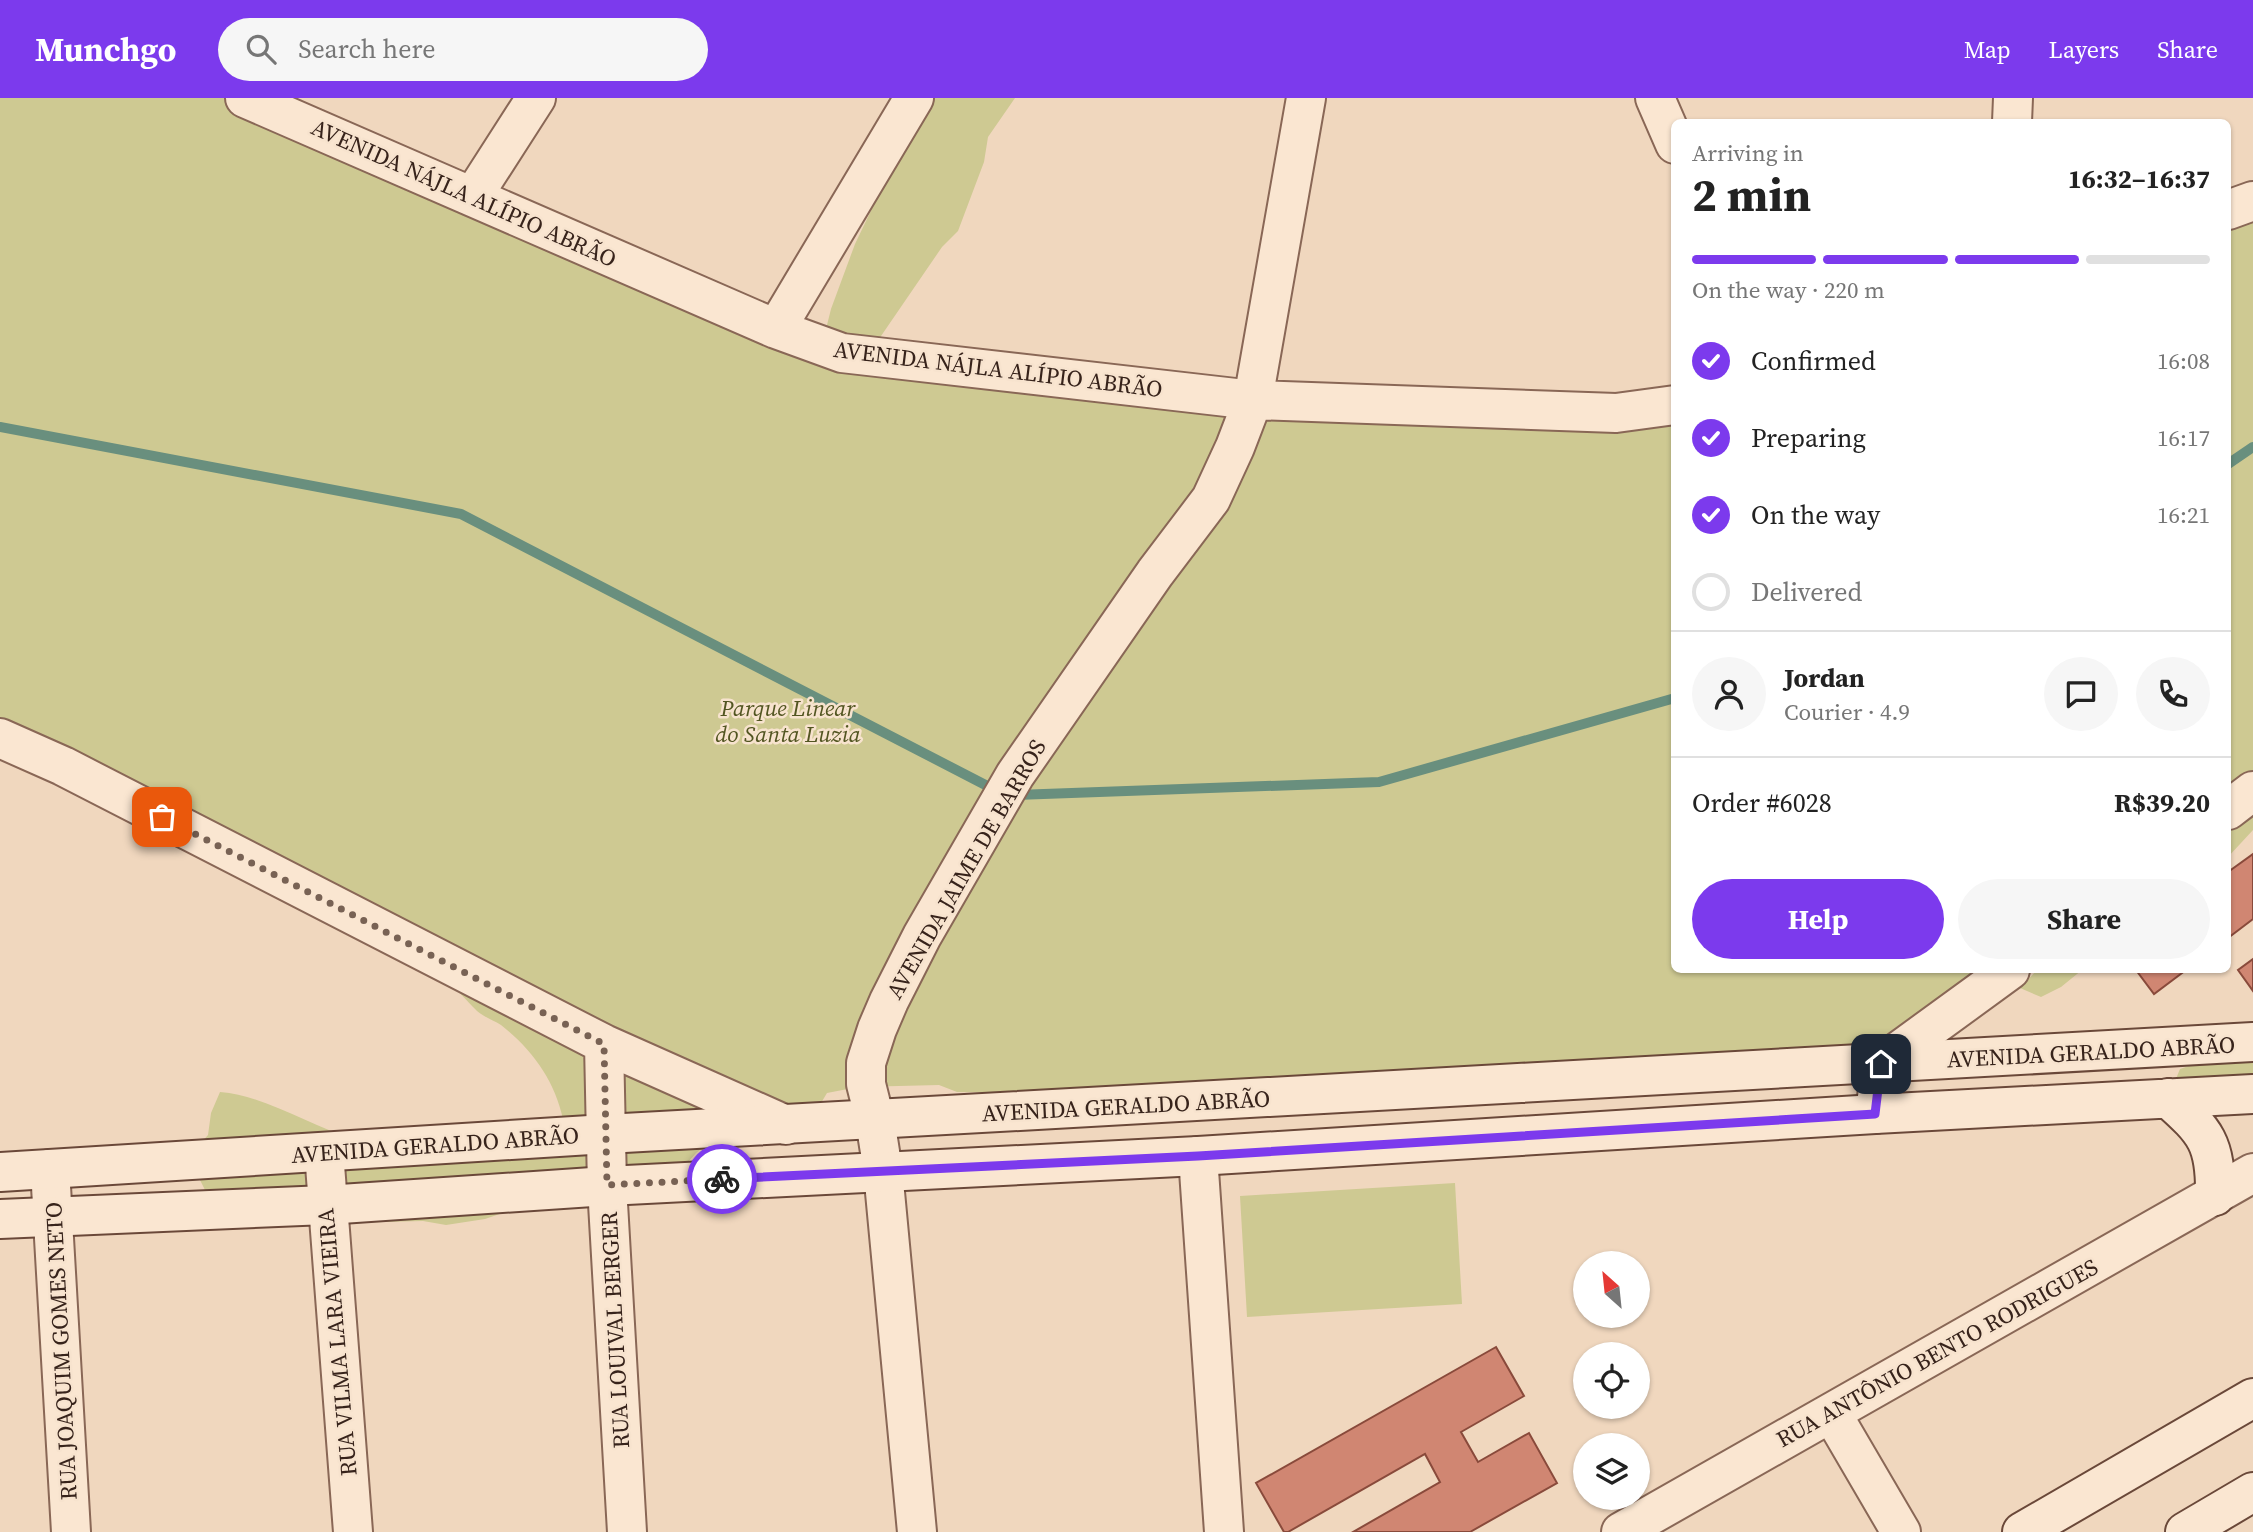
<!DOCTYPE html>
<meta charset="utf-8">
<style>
:root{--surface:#fff;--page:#f6f6f6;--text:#222;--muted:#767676;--line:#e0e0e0;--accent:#7c3aed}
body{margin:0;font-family:"Source Serif 4",serif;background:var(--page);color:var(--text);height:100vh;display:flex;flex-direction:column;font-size:26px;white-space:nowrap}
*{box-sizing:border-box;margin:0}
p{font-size:23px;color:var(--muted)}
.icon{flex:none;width:38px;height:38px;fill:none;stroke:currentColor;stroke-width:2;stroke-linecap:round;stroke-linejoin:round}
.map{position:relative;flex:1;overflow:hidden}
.details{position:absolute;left:1671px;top:21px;width:560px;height:854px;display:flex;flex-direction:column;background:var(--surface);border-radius:10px;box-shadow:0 2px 5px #0004}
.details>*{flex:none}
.needle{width:46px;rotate:333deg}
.tools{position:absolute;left:1573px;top:1153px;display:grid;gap:14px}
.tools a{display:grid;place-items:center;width:77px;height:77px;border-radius:50%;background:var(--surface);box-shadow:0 2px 5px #0004;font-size:35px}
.pin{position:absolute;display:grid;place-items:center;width:60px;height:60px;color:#fff;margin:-30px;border-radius:14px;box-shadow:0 4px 10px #0006}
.courier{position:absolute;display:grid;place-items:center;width:70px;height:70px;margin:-35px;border:5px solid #7c3aed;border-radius:50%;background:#fff;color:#222;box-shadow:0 2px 9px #0007}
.head em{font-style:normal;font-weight:700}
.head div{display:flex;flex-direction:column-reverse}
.head{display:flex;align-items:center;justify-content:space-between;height:119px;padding:0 21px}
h1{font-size:46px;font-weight:700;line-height:52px}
.bar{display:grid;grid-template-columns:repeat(4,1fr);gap:10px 7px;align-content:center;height:84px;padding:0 21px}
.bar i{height:9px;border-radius:5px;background:var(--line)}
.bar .on{background:var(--accent)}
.bar p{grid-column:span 4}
.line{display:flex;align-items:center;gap:18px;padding:0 21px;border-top:2px solid var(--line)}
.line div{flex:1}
.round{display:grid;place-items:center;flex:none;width:74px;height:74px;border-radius:37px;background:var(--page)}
ol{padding:0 21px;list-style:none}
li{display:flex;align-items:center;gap:21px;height:77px}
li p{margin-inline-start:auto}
li .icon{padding:7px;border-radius:50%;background:var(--accent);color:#fff;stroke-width:4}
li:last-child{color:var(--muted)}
li i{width:38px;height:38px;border:4px solid var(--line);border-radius:50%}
.button{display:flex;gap:14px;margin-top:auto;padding:14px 21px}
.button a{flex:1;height:80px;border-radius:42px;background:var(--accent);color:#fff;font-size:28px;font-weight:700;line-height:80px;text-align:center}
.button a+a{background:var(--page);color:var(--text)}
header{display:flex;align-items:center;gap:42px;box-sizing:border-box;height:98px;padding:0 35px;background:var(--accent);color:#fff}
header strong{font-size:33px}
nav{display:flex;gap:38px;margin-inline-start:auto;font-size:24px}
.search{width:490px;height:63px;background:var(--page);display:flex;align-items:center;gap:18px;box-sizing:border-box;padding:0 24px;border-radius:38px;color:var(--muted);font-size:26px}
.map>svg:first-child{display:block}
.green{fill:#cec992}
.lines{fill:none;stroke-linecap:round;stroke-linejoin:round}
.stream{stroke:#698f7e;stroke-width:10}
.building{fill:#d08672;stroke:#894a3b;stroke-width:2}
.street-casing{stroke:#896756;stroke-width:42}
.secondary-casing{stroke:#6a4839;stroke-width:42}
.street{stroke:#fae6d1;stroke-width:38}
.secondary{stroke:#fae6d1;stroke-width:38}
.done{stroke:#786254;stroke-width:7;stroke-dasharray:0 12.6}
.route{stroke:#7c3aed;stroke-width:9}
.labels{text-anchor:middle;stroke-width:5;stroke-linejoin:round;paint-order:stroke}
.street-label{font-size:23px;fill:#37231b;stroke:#f7e3ce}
.park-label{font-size:23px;font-style:italic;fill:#525521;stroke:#f7e3ce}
</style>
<header>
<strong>Munchgo</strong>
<div class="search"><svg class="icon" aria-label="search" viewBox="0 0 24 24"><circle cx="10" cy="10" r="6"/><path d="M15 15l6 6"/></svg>Search here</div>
<nav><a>Map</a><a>Layers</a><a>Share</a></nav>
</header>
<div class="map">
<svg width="2253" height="1434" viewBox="0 0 2253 1434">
<rect width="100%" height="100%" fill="#f0d7be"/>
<path class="green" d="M0,0H245L822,247L831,211L855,146L925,0H1015L988,39L984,64L958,133L942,149L868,257L1253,302L1675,307V872H2010L1881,966L1045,995L957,994L939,987L858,989L827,995L812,1020L714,1040L696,1055L681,1072L532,1105L485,1121L446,1127L423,1123L343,1125L207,1096L197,1076L193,1054L208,1037L211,1015L220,994C267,998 309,1028 354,1041L563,1021C555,983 532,951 501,927C493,922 484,919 477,913C465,901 455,889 442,878L0,640Z
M2253,103V732L2228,759V113Z
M2037,872H2082L2061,889L2041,899L2020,890Z
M2253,948V1016C2219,1021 2199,1014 2168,1000L2180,971L2226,955Z
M1455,1085L1462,1206L1247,1219L1240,1098Z"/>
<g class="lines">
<path class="stream" d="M0,329L461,416L999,694
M2228,366L2253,349
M1014,697L1379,684L1675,600"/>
</g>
<path class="building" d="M2253,756V821L2228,840V774Z
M2253,861V893L2238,872Z
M2136,872H2186L2154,896Z
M1496,1249L1524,1298L1461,1334L1478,1364L1529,1335L1557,1385L1470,1434H1353L1440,1384L1425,1356L1288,1434H1284L1256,1385Z"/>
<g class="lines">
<defs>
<path id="street" d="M245,0L776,231L842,255L1253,302L1616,315L1675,307
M1655,0L1675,46
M2012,24L2013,0
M473,98L536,0
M2228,112L2253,103
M776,231L914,0
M0,640L63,668L604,946L786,1027
M2228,712L2253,693
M604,946L607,1088L627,1434
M1875,1016L1881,966L2010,872
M324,1054L353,1434
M1198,1058L1224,1434
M50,1071L71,1434
M1832,1316L1901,1434
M917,1434L883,1073L875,1022L866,986V965L877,931L889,903L922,838L1015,677L1155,475L1211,401L1235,349L1253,302L1306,0
M1621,1434L2253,1075"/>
<path id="secondary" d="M2168,1000C2206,1034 2216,1045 2215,1098
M0,1074L606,1036L2253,944
M0,1121L326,1107L607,1088L1198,1058L1875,1016L2253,996
M2022,1434L2253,1300
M2185,1434L2253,1394"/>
</defs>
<use href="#street" class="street-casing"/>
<use href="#secondary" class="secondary-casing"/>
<use href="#street" class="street"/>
<use href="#secondary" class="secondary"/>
</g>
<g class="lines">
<path class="done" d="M162,719L604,946L607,1087L722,1081"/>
<path class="route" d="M722,1081L1198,1058L1875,1016L1881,966"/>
</g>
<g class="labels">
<g class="street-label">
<text transform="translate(464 95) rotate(24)" y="8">AVENIDA NÁJLA ALÍPIO ABRÃO</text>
<text transform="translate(998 271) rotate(7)" y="8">AVENIDA NÁJLA ALÍPIO ABRÃO</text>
<text transform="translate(966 771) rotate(-60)" y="8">AVENIDA JAIME DE BARROS</text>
<text transform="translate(2091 954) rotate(-3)" y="8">AVENIDA GERALDO ABRÃO</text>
<text transform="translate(1126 1008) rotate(-3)" y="8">AVENIDA GERALDO ABRÃO</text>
<text transform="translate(435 1047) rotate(-4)" y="8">AVENIDA GERALDO ABRÃO</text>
<text transform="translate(615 1232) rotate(-93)" y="8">RUA LOUIVAL BERGER</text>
<text transform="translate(337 1244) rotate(-95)" y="8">RUA VILMA LARA VIEIRA</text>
<text transform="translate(61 1253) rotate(-93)" y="8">RUA JOAQUIM GOMES NETO</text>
<text transform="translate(1937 1255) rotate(-29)" y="8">RUA ANTÔNIO BENTO RODRIGUES</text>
</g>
<g class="park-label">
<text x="788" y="618">Parque Linear<tspan x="788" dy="26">do Santa Luzia</tspan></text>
</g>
</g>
</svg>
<div class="tools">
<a><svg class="needle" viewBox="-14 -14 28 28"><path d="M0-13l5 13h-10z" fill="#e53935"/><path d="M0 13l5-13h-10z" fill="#767676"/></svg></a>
<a><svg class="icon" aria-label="locate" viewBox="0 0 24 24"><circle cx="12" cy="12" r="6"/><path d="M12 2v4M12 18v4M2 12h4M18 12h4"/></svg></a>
<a><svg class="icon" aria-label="layers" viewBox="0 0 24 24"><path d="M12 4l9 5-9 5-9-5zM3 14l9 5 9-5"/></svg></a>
</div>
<div class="pin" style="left:162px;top:719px;background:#ea580c"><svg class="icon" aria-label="bag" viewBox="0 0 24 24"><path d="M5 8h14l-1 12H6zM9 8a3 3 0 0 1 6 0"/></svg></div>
<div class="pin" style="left:1881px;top:966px;background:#1f2937"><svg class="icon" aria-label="home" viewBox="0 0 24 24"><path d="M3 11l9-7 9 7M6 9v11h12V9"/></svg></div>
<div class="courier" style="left:722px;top:1081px"><svg class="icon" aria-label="bike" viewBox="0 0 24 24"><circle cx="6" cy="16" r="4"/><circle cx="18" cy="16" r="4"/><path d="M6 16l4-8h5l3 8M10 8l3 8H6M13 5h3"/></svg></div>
<section class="details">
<div class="head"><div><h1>2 min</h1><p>Arriving in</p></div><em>16:32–16:37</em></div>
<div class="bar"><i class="on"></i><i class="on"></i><i class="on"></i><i></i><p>On the way · 220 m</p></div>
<ol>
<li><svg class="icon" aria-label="check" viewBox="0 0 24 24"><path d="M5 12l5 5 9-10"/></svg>Confirmed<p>16:08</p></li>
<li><svg class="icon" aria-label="check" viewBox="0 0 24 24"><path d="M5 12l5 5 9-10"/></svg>Preparing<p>16:17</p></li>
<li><svg class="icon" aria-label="check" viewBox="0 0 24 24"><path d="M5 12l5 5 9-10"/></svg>On the way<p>16:21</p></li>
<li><i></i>Delivered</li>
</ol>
<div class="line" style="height:126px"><a class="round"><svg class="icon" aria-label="person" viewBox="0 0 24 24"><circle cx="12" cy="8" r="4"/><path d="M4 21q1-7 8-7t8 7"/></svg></a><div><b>Jordan</b><p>Courier · 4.9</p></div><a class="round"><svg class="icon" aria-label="chat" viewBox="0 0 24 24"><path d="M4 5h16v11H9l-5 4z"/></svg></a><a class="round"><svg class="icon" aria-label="phone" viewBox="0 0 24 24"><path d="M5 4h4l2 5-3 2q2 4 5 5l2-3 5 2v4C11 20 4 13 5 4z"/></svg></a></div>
<div class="line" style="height:91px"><div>Order #6028</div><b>R$39.20</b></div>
<div class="button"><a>Help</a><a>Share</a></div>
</section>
</div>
